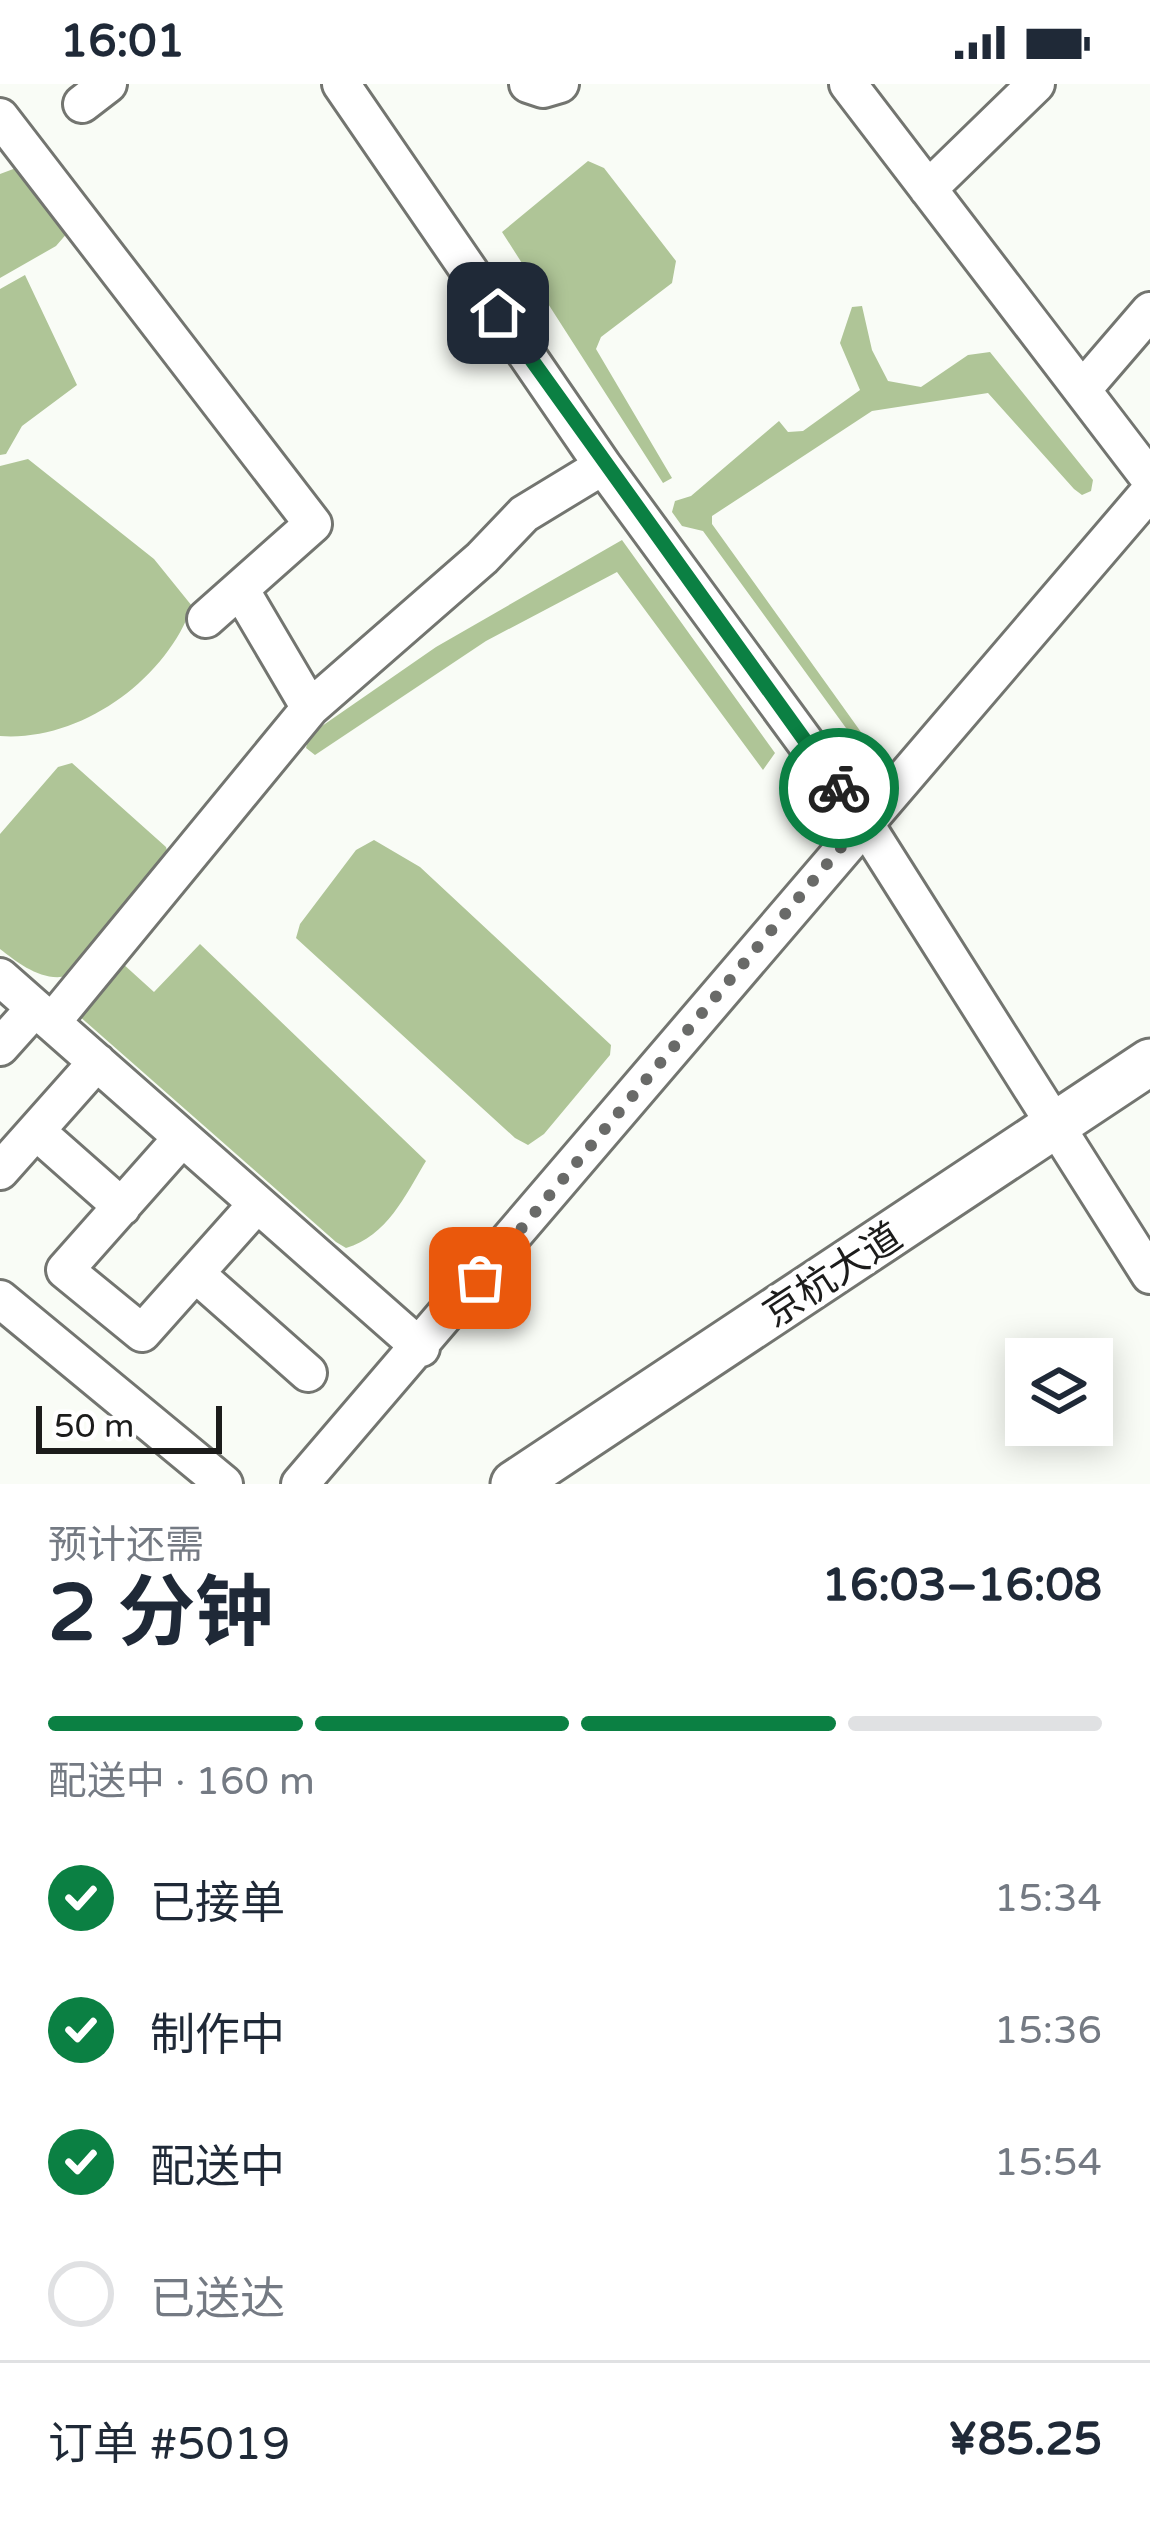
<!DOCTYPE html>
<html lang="zh">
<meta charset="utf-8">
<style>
:root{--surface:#fff;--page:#f2f2f3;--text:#1f2937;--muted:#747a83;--line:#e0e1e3;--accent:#0b8043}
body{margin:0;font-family:"Varela Round","Noto Sans SC",sans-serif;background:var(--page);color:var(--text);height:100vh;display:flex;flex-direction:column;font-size:45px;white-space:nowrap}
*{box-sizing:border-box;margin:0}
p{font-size:39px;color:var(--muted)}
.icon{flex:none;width:66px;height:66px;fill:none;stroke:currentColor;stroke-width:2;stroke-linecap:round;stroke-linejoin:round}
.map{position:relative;height:1400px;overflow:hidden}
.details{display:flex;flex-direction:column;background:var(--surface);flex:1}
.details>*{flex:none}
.controls{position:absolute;left:1005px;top:1254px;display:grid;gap:24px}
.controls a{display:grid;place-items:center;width:108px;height:108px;border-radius:0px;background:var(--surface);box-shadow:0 6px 30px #0003;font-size:60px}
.scale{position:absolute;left:36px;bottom:30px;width:186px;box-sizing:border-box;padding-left:12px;border:6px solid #1c1c1b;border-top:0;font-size:33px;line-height:42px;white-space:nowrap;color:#1c1c1b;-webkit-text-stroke:9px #fff;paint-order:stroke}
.pin{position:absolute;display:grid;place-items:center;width:102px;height:102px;color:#fff;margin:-51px;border-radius:24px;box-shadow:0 6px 18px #0006}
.courier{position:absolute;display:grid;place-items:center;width:120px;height:120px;margin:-60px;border:9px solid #0b8043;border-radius:50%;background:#fff;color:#222;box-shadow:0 3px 15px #0007}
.summary em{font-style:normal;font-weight:700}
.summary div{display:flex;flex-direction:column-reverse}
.summary{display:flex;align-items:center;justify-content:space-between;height:204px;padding:0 48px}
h1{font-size:78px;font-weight:700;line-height:90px}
.bar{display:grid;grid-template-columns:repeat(4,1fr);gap:18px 12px;align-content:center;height:144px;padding:0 48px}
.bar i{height:15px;border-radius:9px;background:var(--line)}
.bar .current{background:var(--accent)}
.bar p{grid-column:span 4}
.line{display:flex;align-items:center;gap:30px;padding:0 48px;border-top:3px solid var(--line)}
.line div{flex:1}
ol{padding:0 48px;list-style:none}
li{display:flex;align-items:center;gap:36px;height:132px}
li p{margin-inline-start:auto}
li .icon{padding:12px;border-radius:50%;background:var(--accent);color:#fff;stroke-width:4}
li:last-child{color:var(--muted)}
li i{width:66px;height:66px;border:6px solid var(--line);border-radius:50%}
.status{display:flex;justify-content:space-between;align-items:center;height:84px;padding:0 60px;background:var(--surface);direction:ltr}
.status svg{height:33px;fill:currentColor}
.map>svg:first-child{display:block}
.water{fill:#afc597}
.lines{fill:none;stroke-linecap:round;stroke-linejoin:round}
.minor-casing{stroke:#737570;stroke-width:42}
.major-casing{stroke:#737570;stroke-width:51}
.minor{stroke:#fff;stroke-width:36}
.major{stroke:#fff;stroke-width:45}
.done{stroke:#696a68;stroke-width:12;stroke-dasharray:0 21.6}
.route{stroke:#0b8043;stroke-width:15}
.labels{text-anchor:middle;stroke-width:9;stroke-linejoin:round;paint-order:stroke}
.street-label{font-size:39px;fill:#1c1c1b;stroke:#fff}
</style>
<div class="status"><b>16:01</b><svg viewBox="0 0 49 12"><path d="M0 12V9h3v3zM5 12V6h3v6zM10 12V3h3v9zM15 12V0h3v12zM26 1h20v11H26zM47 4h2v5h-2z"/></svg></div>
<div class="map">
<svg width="1150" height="1400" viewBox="0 0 1150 1400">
<rect width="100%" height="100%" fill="#f9fcf6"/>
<path class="water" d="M588,77L604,84L676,177L672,199L601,253L596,265L672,394L663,399L502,148Z
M16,84L31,85L69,147L56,162L0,194V90Z
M25,191L77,301L22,342L6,370L0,371V205Z
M862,222L872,266L888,297L921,303L968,271L990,268L1093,396L1091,407L1082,411L1074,405L988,309L872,327L712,432V440L881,676L875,684L703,447L682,442L672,428L675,417L691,412L779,337L788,348L803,347L860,306L840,259L852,223Z
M28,375L154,475L192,522C166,596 80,658 0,652V382Z
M622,456L775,669L763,686L617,488L486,557L315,671L306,664L309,651L436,563Z
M72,679L166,763L169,774L67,892C42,898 18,879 0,865V750L58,683Z
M374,756L420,783L611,961L610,971L544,1050L528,1061L515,1054L296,854L300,840L356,766Z
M200,860L426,1077C405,1112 387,1152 346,1164L336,1158L78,931L122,879L154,908Z"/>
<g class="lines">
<defs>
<path id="minor" d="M341,0L603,382L863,737L1150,1191
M528,0L543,5L560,0
M848,0L1150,395
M82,20L108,0
M0,33L313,440L206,535
M928,105L1036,0
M1082,306L1150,227
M240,505L310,624
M0,893L421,1264
M52,938L310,624L482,474L524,430L603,382
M0,963L35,924
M36,1047L122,1123
M182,1054L65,1186L142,1249L257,1120
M0,1087L97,978
M196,1190L308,1289
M0,1215L224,1400
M300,1400L1150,407"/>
<path id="major" d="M514,1400L1150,978"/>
</defs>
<use href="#minor" class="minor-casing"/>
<use href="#major" class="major-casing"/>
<use href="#minor" class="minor"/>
<use href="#major" class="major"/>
</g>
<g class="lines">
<path class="done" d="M480,1194L863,737L839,704"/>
<path class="route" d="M498,229L839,704"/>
</g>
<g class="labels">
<g class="street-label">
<text transform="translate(832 1190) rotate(-33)" y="14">京杭大道</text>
</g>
</g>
</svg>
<div class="controls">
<a><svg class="icon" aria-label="layers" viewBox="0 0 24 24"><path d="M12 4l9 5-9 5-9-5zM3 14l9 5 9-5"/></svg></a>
</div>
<div class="scale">50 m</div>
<div class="pin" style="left:480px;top:1194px;background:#ea580c"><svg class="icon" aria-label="bag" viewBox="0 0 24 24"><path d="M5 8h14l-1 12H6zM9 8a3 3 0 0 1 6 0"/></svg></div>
<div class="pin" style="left:498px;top:229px;background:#1f2937"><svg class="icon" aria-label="home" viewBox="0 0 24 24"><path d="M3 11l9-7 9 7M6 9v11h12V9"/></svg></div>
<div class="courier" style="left:839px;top:704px"><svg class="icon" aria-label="bike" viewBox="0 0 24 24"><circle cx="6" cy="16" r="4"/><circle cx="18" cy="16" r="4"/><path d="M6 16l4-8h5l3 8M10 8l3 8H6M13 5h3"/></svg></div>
</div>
<section class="details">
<div class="summary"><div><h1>2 分钟</h1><p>预计还需</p></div><em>16:03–16:08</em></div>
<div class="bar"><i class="current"></i><i class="current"></i><i class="current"></i><i></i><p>配送中 · 160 m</p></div>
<ol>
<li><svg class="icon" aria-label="check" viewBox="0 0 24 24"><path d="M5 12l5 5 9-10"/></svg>已接单<p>15:34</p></li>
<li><svg class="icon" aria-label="check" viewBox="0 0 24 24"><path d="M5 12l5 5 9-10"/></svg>制作中<p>15:36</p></li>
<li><svg class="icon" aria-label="check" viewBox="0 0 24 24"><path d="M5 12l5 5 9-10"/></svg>配送中<p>15:54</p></li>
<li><i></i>已送达</li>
</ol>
<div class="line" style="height:156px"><div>订单 #5019</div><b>¥85.25</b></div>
</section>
